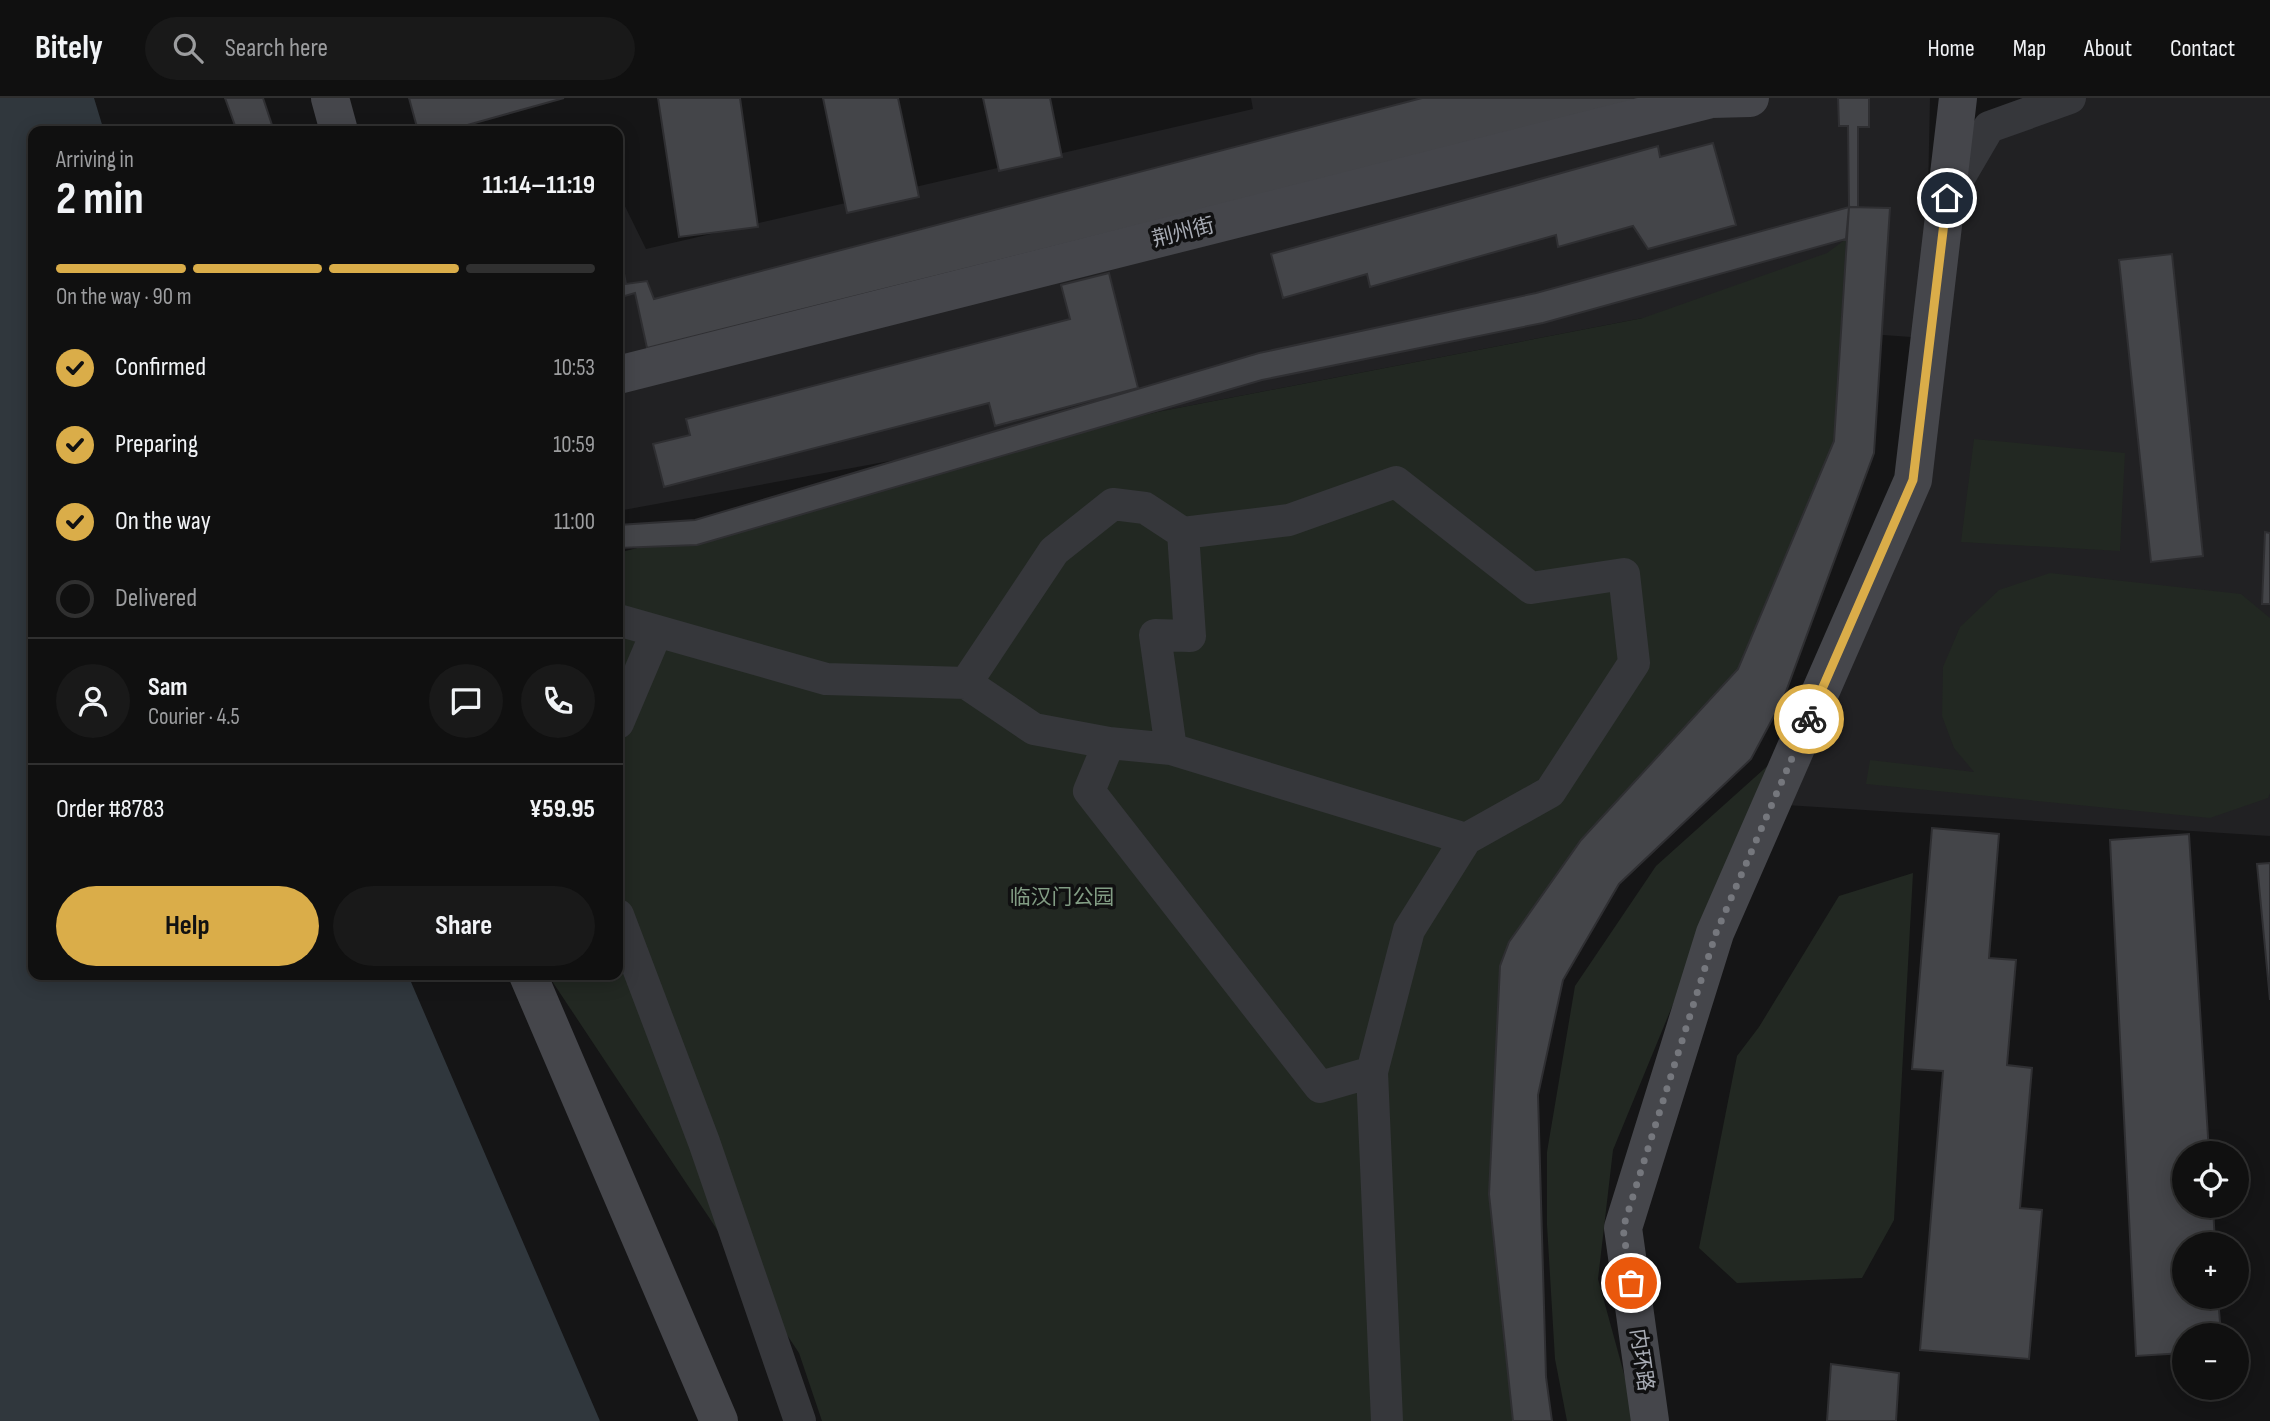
<!DOCTYPE html>
<meta charset="utf-8">
<style>
:root{--surface:#101010;--page:#191919;--text:#f1f3f6;--muted:#9c9d9f;--line:#303030;--accent:#daad49}
body{margin:0;font-family:"Sofia Sans Condensed","Noto Sans SC",sans-serif;background:var(--page);color:var(--text);height:100vh;display:flex;flex-direction:column;font-size:26px;white-space:nowrap}
*{box-sizing:border-box;margin:0}
p{font-size:23px;color:var(--muted)}
.icon{flex:none;width:38px;height:38px;fill:none;stroke:currentColor;stroke-width:2;stroke-linecap:round;stroke-linejoin:round}
.map{position:relative;flex:1;overflow:hidden}
.side{position:absolute;left:28px;top:28px;width:595px;height:854px;display:flex;flex-direction:column;background:var(--surface);border-radius:14px;box-shadow:0 4px 18px #0003,0 0 0 2px var(--line)}
.side>*{flex:none}
.controls{position:absolute;left:2172px;top:1043px;display:grid;gap:14px}
.controls a{display:grid;place-items:center;width:77px;height:77px;border-radius:50%;background:var(--surface);box-shadow:0 4px 18px #0003,0 0 0 2px var(--line);font-size:35px}
.pin{position:absolute;display:grid;place-items:center;width:60px;height:60px;color:#fff;margin:-30px;border:4px solid #fff;border-radius:50%;box-shadow:0 2px 7px #0007}
.courier{position:absolute;display:grid;place-items:center;width:70px;height:70px;margin:-35px;border:5px solid #daad49;border-radius:50%;background:#fff;color:#222;box-shadow:0 2px 9px #0007}
.head em{font-style:normal;font-weight:700}
.head div{display:flex;flex-direction:column-reverse}
.head{display:flex;align-items:center;justify-content:space-between;height:119px;padding:0 28px}
h1{font-size:46px;font-weight:700;line-height:52px}
.bar{display:grid;grid-template-columns:repeat(4,1fr);gap:10px 7px;align-content:center;height:84px;padding:0 28px}
.bar i{height:9px;border-radius:5px;background:var(--line)}
.bar .selected{background:var(--accent)}
.bar p{grid-column:span 4}
.line{display:flex;align-items:center;gap:18px;padding:0 28px;border-top:2px solid var(--line)}
.line div{flex:1}
.round{display:grid;place-items:center;flex:none;width:74px;height:74px;border-radius:37px;background:var(--page)}
ol{padding:0 28px;list-style:none}
li{display:flex;align-items:center;gap:21px;height:77px}
li p{margin-inline-start:auto}
li .icon{padding:7px;border-radius:50%;background:var(--accent);color:#111;stroke-width:4}
li:last-child{color:var(--muted)}
li i{width:38px;height:38px;border:4px solid var(--line);border-radius:50%}
.button{display:flex;gap:14px;margin-top:auto;padding:14px 28px}
.button a{flex:1;height:80px;border-radius:42px;background:var(--accent);color:#111;font-size:28px;font-weight:700;line-height:80px;text-align:center}
.button a+a{background:var(--page);color:var(--text)}
header{display:flex;align-items:center;gap:42px;box-sizing:border-box;height:98px;padding:0 35px;background:var(--surface);border-bottom:2px solid var(--line)}
header strong{font-size:33px}
nav{display:flex;gap:38px;margin-inline-start:auto;font-size:24px}
.search{width:490px;height:63px;background:var(--page);display:flex;align-items:center;gap:18px;box-sizing:border-box;padding:0 24px;border-radius:38px;color:var(--muted);font-size:26px}
.map>svg:first-child{display:block}
.built{fill:#212123}
.green{fill:#222822}
.water{fill:#30373d}
.building{fill:#444549;stroke:#2f2f32;stroke-width:2}
.lines{fill:none;stroke-linecap:round;stroke-linejoin:round}
.street{stroke:#36373b;stroke-width:32}
.secondary{stroke:#45464b;stroke-width:38}
.done{stroke:#75777d;stroke-width:7;stroke-dasharray:0 12.6}
.route{stroke:#daad49;stroke-width:9}
.labels{text-anchor:middle;stroke-width:7;stroke-linejoin:round;paint-order:stroke}
.street-label{font-size:21px;fill:#a8acb5;stroke:#101011}
.park-label{font-size:21px;fill:#829d84;stroke:#101011}
</style>
<header>
<strong>Bitely</strong>
<div class="search"><svg class="icon" aria-label="search" viewBox="0 0 24 24"><circle cx="10" cy="10" r="6"/><path d="M15 15l6 6"/></svg>Search here</div>
<nav><a>Home</a><a>Map</a><a>About</a><a>Contact</a></nav>
</header>
<div class="map">
<svg width="2270" height="1323" viewBox="0 0 2270 1323">
<rect width="100%" height="100%" fill="#151516"/>
<path class="built" d="M1251,0H1930L1925,240L1643,220L1157,314L618,413V94L646,151L1253,11Z
M2070,0H2270V738L1772,706L1913,382L1947,100L1989,29Z"/>
<path class="green" d="M1846,141L1834,343L1738,571L1509,844L1500,868L1489,1096L1513,1323H822L799,1255L548,877H618V455L1157,314L1643,220L1827,155Z
M1974,341L2125,355L2120,453L1961,444Z
M2050,475L2241,496L2270,520V695L2268,700L2210,720L1866,686L1870,662L1974,674L1954,650L1942,618L1943,569L1960,529L1999,492Z
M1773,663L1613,1052L1598,1181L1637,1323H1567L1555,1261L1547,1127V1054L1575,888L1656,768Z
M1913,775L1894,1122L1862,1180L1737,1185L1699,1150L1737,958L1759,929L1839,798Z"/>
<path class="water" d="M0,0H94L104,33H33V877H408L600,1323H0Z"/>
<path class="building" d="M225,0H263L274,33H237Z
M409,0H564L446,33H418Z
M658,0H740L758,129L679,139Z
M823,0H898L919,99L847,115Z
M983,0H1050L1062,59L999,73Z
M1422,0H1652L647,250L635,195L618,200V145L626,186L647,183L654,201Z
M1838,0H1869V29H1858V109H1849L1848,28H1839Z
M1713,45L1736,127L1648,151L1633,128L1558,149L1556,137L1370,189L1367,176L1283,200L1271,156L1658,48L1660,59Z
M1849,109L1890,110L1874,355L1784,599L1751,661L1619,786L1563,882L1538,997L1546,1279L1552,1323H1513L1489,1096L1500,868L1509,844L1581,742L1738,571L1834,343Z
M1849,109L1846,141L1543,225L1262,282L697,447L618,450V427L695,422L1259,255L1536,195Z
M2172,156L2203,458L2151,464L2119,162Z
M1109,175L1138,290L995,328L989,305L664,389L653,346L690,337L686,321L1070,221L1061,187Z
M2265,434L2270,435V506H2262Z
M1932,730L1999,736L1989,860L2016,862L2007,967L2032,970L2020,1110L2042,1112L2029,1261L1920,1252L1943,973L1912,971Z
M2189,736L2209,1055H2184V1108H2213L2215,1146H2184V1199H2218L2221,1237H2184V1255L2136,1258L2110,742Z
M2270,765V902L2257,766Z
M1831,1266L1899,1275L1896,1323H1827Z"/>
<g class="lines">
<path class="street" d="M1948,99L1989,29L2070,0
M618,522L826,581L966,585L1034,631L1109,645
M966,585L1054,453L1113,406L1145,410L1183,435
M618,625L657,533
M1171,651L1155,537L1190,538L1183,435L1289,422L1396,384L1531,490L1624,476L1634,565L1550,694L1466,741L1171,651L1109,645L1089,693L1320,989L1372,974
M618,817L704,1044L800,1323
M1387,1323L1372,974L1409,832L1466,741"/>
<path class="secondary" d="M330,0L339,33
M618,277L1711,1L1750,0
M528,877L719,1323
M1650,1323L1623,1130L1715,835L1913,382L1958,0"/>
</g>
<g class="lines">
<path class="done" d="M1631,1185L1623,1130L1716,835L1809,621"/>
<path class="route" d="M1809,621L1913,382L1947,100"/>
</g>
<g class="labels">
<g class="street-label">
<text transform="translate(1183 134) rotate(-14)" y="7">荆州街</text>
<text transform="translate(1642 1262) rotate(82)" y="7">内环路</text>
</g>
<g class="park-label">
<text x="1062" y="806">临汉门公园</text>
</g>
</g>
</svg>
<div class="controls">
<a><svg class="icon" aria-label="locate" viewBox="0 0 24 24"><circle cx="12" cy="12" r="6"/><path d="M12 2v4M12 18v4M2 12h4M18 12h4"/></svg></a>
<a>+</a>
<a>−</a>
</div>
<div class="pin" style="left:1631px;top:1185px;background:#ea580c"><svg class="icon" aria-label="bag" viewBox="0 0 24 24"><path d="M5 8h14l-1 12H6zM9 8a3 3 0 0 1 6 0"/></svg></div>
<div class="pin" style="left:1947px;top:100px;background:#1f2937"><svg class="icon" aria-label="home" viewBox="0 0 24 24"><path d="M3 11l9-7 9 7M6 9v11h12V9"/></svg></div>
<div class="courier" style="left:1809px;top:621px"><svg class="icon" aria-label="bike" viewBox="0 0 24 24"><circle cx="6" cy="16" r="4"/><circle cx="18" cy="16" r="4"/><path d="M6 16l4-8h5l3 8M10 8l3 8H6M13 5h3"/></svg></div>
<section class="side">
<div class="head"><div><h1>2 min</h1><p>Arriving in</p></div><em>11:14–11:19</em></div>
<div class="bar"><i class="selected"></i><i class="selected"></i><i class="selected"></i><i></i><p>On the way · 90 m</p></div>
<ol>
<li><svg class="icon" aria-label="check" viewBox="0 0 24 24"><path d="M5 12l5 5 9-10"/></svg>Confirmed<p>10:53</p></li>
<li><svg class="icon" aria-label="check" viewBox="0 0 24 24"><path d="M5 12l5 5 9-10"/></svg>Preparing<p>10:59</p></li>
<li><svg class="icon" aria-label="check" viewBox="0 0 24 24"><path d="M5 12l5 5 9-10"/></svg>On the way<p>11:00</p></li>
<li><i></i>Delivered</li>
</ol>
<div class="line" style="height:126px"><a class="round"><svg class="icon" aria-label="person" viewBox="0 0 24 24"><circle cx="12" cy="8" r="4"/><path d="M4 21q1-7 8-7t8 7"/></svg></a><div><b>Sam</b><p>Courier · 4.5</p></div><a class="round"><svg class="icon" aria-label="chat" viewBox="0 0 24 24"><path d="M4 5h16v11H9l-5 4z"/></svg></a><a class="round"><svg class="icon" aria-label="phone" viewBox="0 0 24 24"><path d="M5 4h4l2 5-3 2q2 4 5 5l2-3 5 2v4C11 20 4 13 5 4z"/></svg></a></div>
<div class="line" style="height:91px"><div>Order #8783</div><b>¥59.95</b></div>
<div class="button"><a>Help</a><a>Share</a></div>
</section>
</div>
